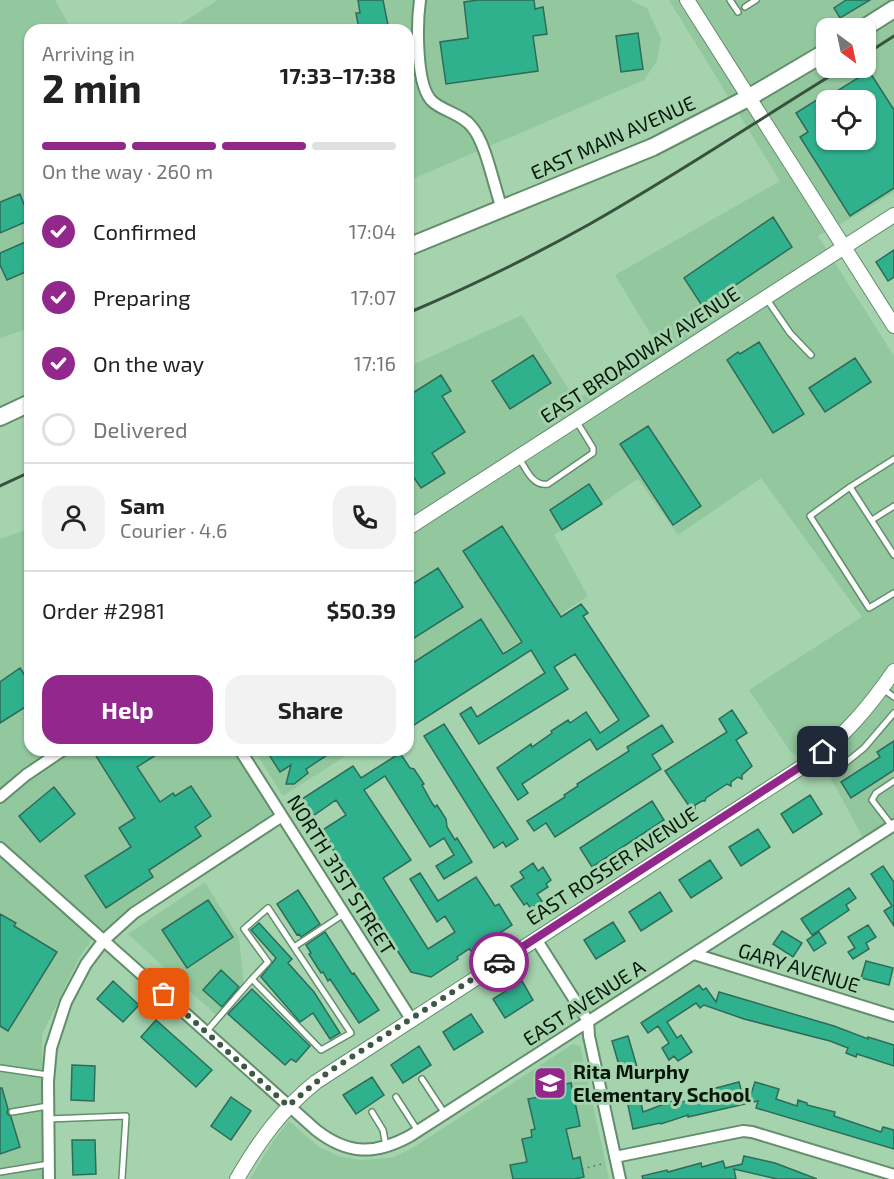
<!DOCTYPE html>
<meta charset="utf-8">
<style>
:root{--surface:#fff;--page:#f2f2f2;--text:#222;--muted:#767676;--line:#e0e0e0;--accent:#92288c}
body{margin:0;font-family:"Exo 2",sans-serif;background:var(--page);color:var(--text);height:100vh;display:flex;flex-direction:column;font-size:22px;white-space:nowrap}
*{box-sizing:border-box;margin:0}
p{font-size:20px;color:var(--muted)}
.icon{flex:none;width:33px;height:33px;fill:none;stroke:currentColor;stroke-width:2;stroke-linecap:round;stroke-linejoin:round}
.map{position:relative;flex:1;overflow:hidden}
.sheet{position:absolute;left:24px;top:24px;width:390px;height:732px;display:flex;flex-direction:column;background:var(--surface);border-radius:18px;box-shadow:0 2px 4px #0004}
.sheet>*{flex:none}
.needle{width:39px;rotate:147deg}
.controls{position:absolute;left:816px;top:18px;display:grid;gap:12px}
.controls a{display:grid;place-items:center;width:60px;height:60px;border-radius:12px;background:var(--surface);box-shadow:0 2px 4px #0004;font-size:30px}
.pin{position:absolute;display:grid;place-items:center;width:51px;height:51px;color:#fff;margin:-26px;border-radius:12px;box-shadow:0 3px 9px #0006}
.courier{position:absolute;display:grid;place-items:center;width:60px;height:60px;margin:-30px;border:4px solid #92288c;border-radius:50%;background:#fff;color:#222;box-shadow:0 2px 8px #0007}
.overview em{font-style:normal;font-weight:700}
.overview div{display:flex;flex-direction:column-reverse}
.overview{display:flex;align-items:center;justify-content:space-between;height:102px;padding:0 18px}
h1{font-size:39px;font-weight:700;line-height:45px}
.bar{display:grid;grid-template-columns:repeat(4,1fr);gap:9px 6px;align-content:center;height:72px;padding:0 18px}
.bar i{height:8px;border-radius:4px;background:var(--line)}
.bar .selected{background:var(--accent)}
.bar p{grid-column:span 4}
.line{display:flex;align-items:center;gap:15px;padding:0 18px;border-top:2px solid var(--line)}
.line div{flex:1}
.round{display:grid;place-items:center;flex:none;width:63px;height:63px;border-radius:18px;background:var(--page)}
ol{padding:0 18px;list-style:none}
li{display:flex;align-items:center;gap:18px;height:66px}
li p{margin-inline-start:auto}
li .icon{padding:6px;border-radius:50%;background:var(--accent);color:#fff;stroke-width:4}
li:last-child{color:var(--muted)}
li i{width:33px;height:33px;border:3px solid var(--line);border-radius:50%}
.action{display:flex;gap:12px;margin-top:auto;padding:12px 18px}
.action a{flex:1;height:69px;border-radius:18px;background:var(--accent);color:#fff;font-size:24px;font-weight:700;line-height:69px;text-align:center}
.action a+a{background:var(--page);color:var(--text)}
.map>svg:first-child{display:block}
.built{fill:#93c89e;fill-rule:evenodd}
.building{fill:#2fb18e;stroke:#2e6b58;stroke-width:1.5;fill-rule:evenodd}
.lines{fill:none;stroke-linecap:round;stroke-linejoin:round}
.service-casing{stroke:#638e6c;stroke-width:8}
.minor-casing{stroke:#638e6c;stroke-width:14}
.tertiary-casing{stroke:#638e6c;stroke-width:16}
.primary-casing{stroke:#638e6c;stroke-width:20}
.path{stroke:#4e6d55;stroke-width:1.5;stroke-dasharray:1.5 4.5;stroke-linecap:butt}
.service{stroke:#fff;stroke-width:5}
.minor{stroke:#fff;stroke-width:10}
.tertiary{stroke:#fff;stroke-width:14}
.primary{stroke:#fff;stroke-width:16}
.rail{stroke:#38523e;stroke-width:3}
.done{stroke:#3e5943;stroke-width:6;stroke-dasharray:0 10.8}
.route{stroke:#92288c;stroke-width:8}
.labels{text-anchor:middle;stroke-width:6;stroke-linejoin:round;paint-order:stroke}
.street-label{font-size:20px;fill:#06170a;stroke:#a5d3ae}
.poi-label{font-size:20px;font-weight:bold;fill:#06170a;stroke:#a5d3ae;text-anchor:start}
</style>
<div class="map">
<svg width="894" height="1179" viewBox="0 0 894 1179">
<rect width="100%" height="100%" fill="#a5d3ae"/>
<path class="built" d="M0,0H55L72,30H30V328L0,338Z
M218,0H630L647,8L661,39L657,61L644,80L408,181V30H171Z
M669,0H894V192L855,216L818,236L894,356V834L869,849L828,773L790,751L749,690L862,617L761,478L678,535L638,479L554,535L588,596L408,715V367L522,315L576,401L656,343L615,275L780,181ZM826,28H866V68H826ZM826,100H866V140H826Z
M30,528V750H234L274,813L147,897L91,941L79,958L42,1035L43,1179H0V539Z
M254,750H355L283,796Z
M205,882L239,938L244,985L216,1015L128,934Z
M573,1044L580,1046L609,1179H250L273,1141L289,1121L319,1147L339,1156L360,1160L391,1158L411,1149Z"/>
<path class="building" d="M358,0H383L389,30H359L356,13H360Z
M478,0H534L535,9L543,7L547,34L533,36L538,71L446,84L440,42L468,38L464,2Z
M846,0H870L840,18L834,8Z
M638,33L643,69L621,72L616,36Z
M869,71L894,110V188L850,216L800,137L808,132L796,113L826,94V98ZM826,100H866V140H826Z
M20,194L30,220L0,233V202Z
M773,217L792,247L703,307L684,278Z
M30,240V270L7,280L0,265V253Z
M894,250V277L888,281L876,262Z
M759,342L804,414L773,433L727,360L738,352L740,354Z
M533,355L551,383L510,409L492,381Z
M855,358L871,382L825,412L809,388Z
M441,375L451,391L442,396L465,432L432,453L445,473L421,488L408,469V396Z
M648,426L701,506L673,525L620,444Z
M589,484L602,504L562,530L550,510Z
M502,526L561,617L581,604L588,613L583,616L649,716L597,750L590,739L522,784L528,793L518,800L497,768L531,744L532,747L552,733L551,731L568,720L570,723L586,712L600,733L619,720L575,654L554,667L568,689L479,744L460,714L471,707L477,717L545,673L531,650L408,729V666L481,619L503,654L522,642L463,551Z
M438,568L463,607L408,642V587Z
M20,668L30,683V704L0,723V682Z
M732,710L747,733L736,740L752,766L742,775V779L738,777L731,782V786L727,784L706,798L705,801H702L695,805V809L689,806L665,771L727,732L719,719Z
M444,724L518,839L506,847L503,842L494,848L424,736Z
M662,725L673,742L652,755L661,769L555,837L546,823L534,831L527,821L565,797L564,795L578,786L577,784L629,751L627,747Z
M894,741V770L851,798L841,782L880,757L877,752Z
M106,750H164L137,767L160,802L173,793L175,796L191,786L211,816L195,827L201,836L149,870L153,877L106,908L85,876L131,847L119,828L135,818L96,756Z
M266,750H335L306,769L308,773L294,784H286L291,765L280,772Z
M400,753L410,768L414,769L424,784L422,785L432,803L435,807L437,805L446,819L447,827L455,840L457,838L472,862L444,879L436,866L454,855L444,838L430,847L385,776L364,790L411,860L383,878L428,949L455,932L445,916L437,922L410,879L420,873L438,901L476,877L495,906L499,904L512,925L471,951L469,949L457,957L458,959L431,977L411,972L321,831L346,815L336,800L313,816L302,799L353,766L361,778Z
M54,787L75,814L40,842L19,816Z
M810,795L822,814L793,833L781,814Z
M652,801L664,820L592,867L580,848Z
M758,829L770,847L741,866L729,847Z
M710,860L722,878L691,898L679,880Z
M533,863L538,871L543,867L551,880L546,884L548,887L537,894L542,901L531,909L527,903L524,905L511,886L524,878L520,872Z
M883,866L894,882V926L884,911L892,906L871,874Z
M849,888L856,898L846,905L849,910L812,935L801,919Z
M298,890L320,924L301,937L299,934L297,935L277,904Z
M660,892L672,911L641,931L629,912Z
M208,900L233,937L187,968L162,930Z
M0,914L16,923L14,926L57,952L8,1031L0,1026Z
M613,922L625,941L596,959L584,940Z
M259,923L292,959L288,963L314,992L340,1033L330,1039L313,1013L300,1022L261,977L276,958L251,930Z
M868,925L876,937L866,943L869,949L853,959L848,952L855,948L848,937Z
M782,931L802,943L793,957L773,944Z
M325,932L352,974L354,973L379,1010L359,1023L330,979L328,981L323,972L321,973L309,954L311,953L306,945Z
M819,932L826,943L814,951L807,940Z
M866,961L893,968L889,985L861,978Z
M221,970L239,987L222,1007L203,990Z
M113,981L139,1005L123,1022L97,999Z
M522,981L533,1000L505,1018L493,999Z
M699,985L703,990L706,988L716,1002L719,992L834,1026L868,1039V1037L894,1045V1066L857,1054L856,1057L846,1053L848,1048L830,1041L744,1019L704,1005L700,1008L696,1003L667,1022L677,1038L681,1035L692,1052L678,1061L674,1056L669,1060L662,1048L669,1043L658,1026L648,1033L641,1023Z
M252,989L310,1046L296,1062L291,1059L285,1065L228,1014Z
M471,1014L483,1032L454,1050L443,1032Z
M156,1020L212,1070L196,1087L141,1037Z
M628,1036L637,1067L621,1072L612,1041Z
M419,1046L431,1065L403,1083L391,1065Z
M72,1065L95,1066L94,1101L71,1100Z
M372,1077L384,1095L356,1114L343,1095Z
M739,1082L745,1104L688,1117V1115L661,1124L660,1123L633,1129L626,1096L639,1093L643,1112L680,1098L681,1102L714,1096L712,1089Z
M755,1082L779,1089L776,1099L797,1106L798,1100L807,1103V1105L835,1112L834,1116L881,1132L883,1127L894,1130V1149L756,1108L758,1101L748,1103Z
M571,1083L580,1126L566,1129L573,1159L580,1157L584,1177L574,1179H513L510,1165L527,1162L522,1139L532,1137L531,1130L535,1129L528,1099L539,1097L538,1090Z
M0,1088H2L8,1109L7,1113L11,1117L20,1147L0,1154Z
M231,1097L251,1111L231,1140L211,1126Z
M72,1140H95L96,1174L73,1175Z
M744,1156L775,1163L817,1179H777L734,1169L736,1179H643L642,1176L667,1170L668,1172L701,1163L702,1167L723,1161L725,1168L742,1164Z"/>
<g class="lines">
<defs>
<path id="service" d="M730,0L738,12
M745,7L756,0
M766,298L790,333L811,355
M519,458C526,469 533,487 548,484L593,453V448L577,422
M894,459L850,487L894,555
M850,487L810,516L869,608L894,593
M872,520L894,506
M883,689L894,697
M826,750L837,762L843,765L864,748L894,713
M892,826L872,800L876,793L894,781
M294,947L344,914
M206,1032L252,979L321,1050L351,1033L268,908L244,929L268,962L252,979
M0,1068L48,1075
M422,1079L445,1114
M396,1097L418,1131
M12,1112L48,1106
M372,1112L383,1130L386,1146
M48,1119L126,1116L122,1179
M0,1172L49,1164"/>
<path id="minor" d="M420,0C417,22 415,87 433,102C445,112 462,114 472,127C486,143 494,187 502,209
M240,750L411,1019
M0,797L26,775L63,750
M0,848L316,1130C348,1155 375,1155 410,1136L894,825
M536,939L588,1021L589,1036L620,1179
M694,954L894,1016
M615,1157L743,1131L752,1132L894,1175
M49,1179L48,1081L51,1048L66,1002L86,964L104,940L134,913L282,816"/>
<path id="tertiary" d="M687,0L894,326
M408,528L894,215
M237,1179C259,1141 282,1109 316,1082L808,763C844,737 869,707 894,671"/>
<path id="primary" d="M864,28L894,9
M408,247L653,147L748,98L826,52
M0,417L30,403"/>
</defs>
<use href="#service" class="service-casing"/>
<use href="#minor" class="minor-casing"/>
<use href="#tertiary" class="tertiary-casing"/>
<use href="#primary" class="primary-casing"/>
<path class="path" d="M582,1169L602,1164"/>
<use href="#service" class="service"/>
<use href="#minor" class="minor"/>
<use href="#tertiary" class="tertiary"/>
<use href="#primary" class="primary"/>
<path class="rail" d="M866,54L894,36
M408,313C469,287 529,258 588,225C675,176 758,120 843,68
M0,486L30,472"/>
</g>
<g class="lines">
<path class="done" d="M164,994L288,1106L327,1073L499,962"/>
<path class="route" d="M499,962L823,752"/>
</g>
<defs>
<symbol id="school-square" viewBox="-11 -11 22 22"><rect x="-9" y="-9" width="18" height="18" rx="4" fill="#92288c" stroke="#a5d3ae"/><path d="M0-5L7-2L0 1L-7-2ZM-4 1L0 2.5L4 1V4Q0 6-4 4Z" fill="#fff"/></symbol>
</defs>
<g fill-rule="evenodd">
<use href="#school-square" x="531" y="1064" width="38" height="38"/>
</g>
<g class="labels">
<g class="street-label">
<text transform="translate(613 138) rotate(-24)" y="7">EAST MAIN AVENUE</text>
<text transform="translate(640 355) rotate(-33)" y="7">EAST BROADWAY AVENUE</text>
<text transform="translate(612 866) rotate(-33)" y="7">EAST ROSSER AVENUE</text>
<text transform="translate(341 875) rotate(58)" y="7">NORTH 31ST STREET</text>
<text transform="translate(799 968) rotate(17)" y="7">GARY AVENUE</text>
<text transform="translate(584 1003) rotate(-33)" y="7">EAST AVENUE A</text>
</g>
<g class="poi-label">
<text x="573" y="1079">Rita Murphy<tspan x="573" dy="23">Elementary School</tspan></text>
</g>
</g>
</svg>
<div class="controls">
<a><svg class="needle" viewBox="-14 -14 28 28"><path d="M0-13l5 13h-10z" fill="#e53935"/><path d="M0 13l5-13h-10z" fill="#767676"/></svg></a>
<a><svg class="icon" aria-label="locate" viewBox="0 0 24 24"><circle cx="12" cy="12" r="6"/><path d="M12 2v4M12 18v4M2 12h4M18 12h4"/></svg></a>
</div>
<div class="pin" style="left:164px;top:994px;background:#ea580c"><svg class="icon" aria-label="bag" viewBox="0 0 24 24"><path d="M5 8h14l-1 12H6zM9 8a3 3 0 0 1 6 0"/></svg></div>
<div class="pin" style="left:823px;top:752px;background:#1f2937"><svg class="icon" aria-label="home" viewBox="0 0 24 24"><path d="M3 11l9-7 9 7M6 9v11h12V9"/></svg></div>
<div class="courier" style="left:499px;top:962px"><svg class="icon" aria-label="car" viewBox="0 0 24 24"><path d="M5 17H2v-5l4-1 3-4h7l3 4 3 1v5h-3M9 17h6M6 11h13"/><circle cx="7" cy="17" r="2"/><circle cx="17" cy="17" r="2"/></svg></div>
<section class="sheet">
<div class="overview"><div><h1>2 min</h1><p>Arriving in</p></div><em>17:33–17:38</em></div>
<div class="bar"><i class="selected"></i><i class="selected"></i><i class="selected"></i><i></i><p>On the way · 260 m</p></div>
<ol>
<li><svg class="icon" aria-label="check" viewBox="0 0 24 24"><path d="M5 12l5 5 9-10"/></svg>Confirmed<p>17:04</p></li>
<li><svg class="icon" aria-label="check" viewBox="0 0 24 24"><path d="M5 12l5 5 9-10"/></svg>Preparing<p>17:07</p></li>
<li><svg class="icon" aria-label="check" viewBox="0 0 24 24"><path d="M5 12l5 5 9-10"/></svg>On the way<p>17:16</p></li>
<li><i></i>Delivered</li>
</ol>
<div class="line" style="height:108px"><a class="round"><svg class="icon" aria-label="person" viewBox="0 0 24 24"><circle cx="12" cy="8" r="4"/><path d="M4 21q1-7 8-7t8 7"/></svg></a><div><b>Sam</b><p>Courier · 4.6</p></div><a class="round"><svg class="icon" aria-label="phone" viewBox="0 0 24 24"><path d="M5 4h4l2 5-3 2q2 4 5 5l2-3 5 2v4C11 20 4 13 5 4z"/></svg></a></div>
<div class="line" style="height:78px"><div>Order #2981</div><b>$50.39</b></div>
<div class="action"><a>Help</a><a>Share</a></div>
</section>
</div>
